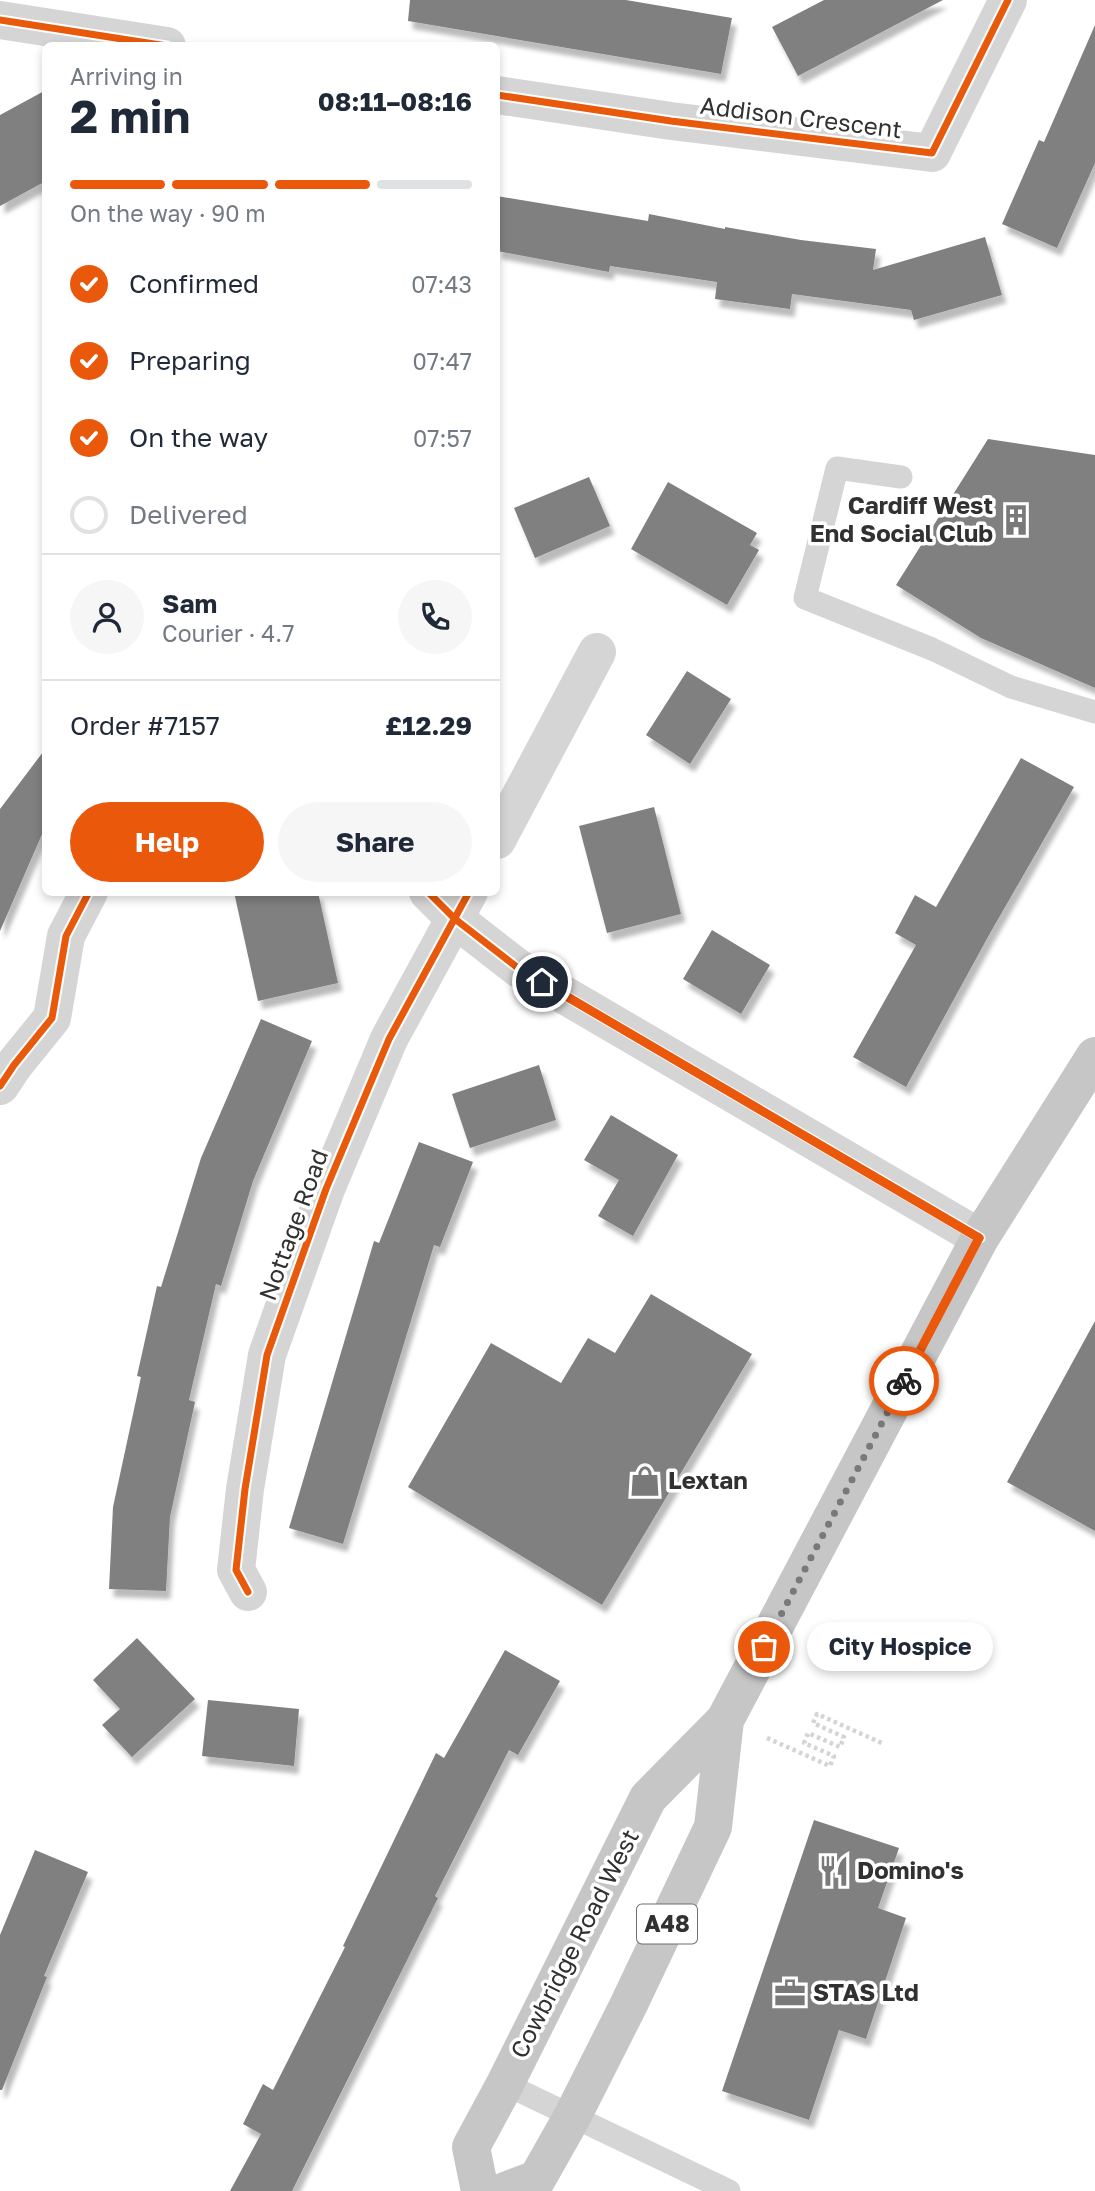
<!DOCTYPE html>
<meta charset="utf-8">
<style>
:root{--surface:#fff;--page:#f6f6f7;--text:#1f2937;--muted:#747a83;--line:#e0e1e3;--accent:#ea580c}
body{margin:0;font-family:"Golos Text",sans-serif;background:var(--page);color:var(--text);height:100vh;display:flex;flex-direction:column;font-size:26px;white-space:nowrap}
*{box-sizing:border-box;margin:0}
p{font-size:23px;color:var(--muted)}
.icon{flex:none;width:38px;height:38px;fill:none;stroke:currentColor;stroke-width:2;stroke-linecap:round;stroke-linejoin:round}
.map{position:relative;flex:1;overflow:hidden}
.side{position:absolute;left:42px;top:42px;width:458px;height:854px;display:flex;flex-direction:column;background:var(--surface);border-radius:10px;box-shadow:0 4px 10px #0003}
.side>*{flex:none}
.pin{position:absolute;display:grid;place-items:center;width:60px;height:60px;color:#fff;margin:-30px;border:4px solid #fff;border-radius:50%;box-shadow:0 2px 7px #0007}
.courier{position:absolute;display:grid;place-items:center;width:70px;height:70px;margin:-35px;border:5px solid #ea580c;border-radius:50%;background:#fff;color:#222;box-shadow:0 2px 9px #0007}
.bubble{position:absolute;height:49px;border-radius:24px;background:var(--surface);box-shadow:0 4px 10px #0003;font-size:23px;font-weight:700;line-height:49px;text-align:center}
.headline em{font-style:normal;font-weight:700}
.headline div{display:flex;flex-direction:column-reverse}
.headline{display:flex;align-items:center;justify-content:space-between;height:119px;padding:0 28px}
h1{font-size:46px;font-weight:700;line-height:52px}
.bar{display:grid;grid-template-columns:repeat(4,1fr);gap:10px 7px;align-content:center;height:84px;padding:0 28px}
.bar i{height:9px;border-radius:5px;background:var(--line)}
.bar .selected{background:var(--accent)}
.bar p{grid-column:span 4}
.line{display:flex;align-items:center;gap:18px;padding:0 28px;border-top:2px solid var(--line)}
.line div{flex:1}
.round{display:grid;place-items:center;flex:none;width:74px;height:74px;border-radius:37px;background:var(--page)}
ol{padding:0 28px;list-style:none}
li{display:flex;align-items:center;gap:21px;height:77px}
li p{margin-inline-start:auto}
li .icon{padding:7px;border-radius:50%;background:var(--accent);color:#fff;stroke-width:4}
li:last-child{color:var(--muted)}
li i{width:38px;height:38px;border:4px solid var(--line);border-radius:50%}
.button{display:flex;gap:14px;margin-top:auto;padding:14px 28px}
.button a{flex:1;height:80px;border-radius:42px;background:var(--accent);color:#fff;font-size:28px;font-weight:700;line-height:80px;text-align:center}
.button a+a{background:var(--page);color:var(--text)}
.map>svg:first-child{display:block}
.building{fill:#808080;filter:url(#shadow)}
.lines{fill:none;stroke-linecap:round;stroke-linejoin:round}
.path{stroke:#d4d4d4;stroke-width:4.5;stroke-dasharray:3.5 3.5;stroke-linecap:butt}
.service{stroke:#d5d5d5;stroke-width:23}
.minor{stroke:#d5d5d5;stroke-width:38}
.trunk{stroke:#c6c6c6;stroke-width:38}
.cycleway-casing{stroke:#fff;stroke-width:11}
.cycleway{stroke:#e8590c;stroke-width:7}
.done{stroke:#797979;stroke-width:7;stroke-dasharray:0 12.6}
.route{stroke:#ea580c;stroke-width:9}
.labels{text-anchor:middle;stroke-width:7;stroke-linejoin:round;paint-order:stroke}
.shield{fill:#fff;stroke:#6f6f6f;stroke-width:2}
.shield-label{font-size:23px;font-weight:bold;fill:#313131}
.street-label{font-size:24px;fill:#313131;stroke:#fff}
.poi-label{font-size:24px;font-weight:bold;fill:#313131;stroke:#fff;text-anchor:start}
</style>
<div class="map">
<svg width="1095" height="2191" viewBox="0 0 1095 2191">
<defs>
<filter id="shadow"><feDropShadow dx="4.5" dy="8" stdDeviation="2" flood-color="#0004"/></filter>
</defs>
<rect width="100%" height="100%" fill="#fff"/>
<path class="building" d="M410,0H626L732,18L721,74L408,21Z
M824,0H943L798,76L772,27Z
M1095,25V163L1057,248L1002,224L1039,140L1044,142Z
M46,90V181L0,206V115Z
M497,196L648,221L649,214L725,229V227L801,240L876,249L873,270L985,237L1002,295L914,320L911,310L792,294L790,309L715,299L717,282L610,266L609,272L497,251Z
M988,439L1095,455V688L981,638L896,585Z
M589,477L610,526L535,558L514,508Z
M668,482L757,533L750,545L759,550L727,605L631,549Z
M687,671L731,699L690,764L646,735Z
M46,748V825L0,931V809Z
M1021,758L1074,787L989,935L906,1087L853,1057L916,945L895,933L915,895L936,907Z
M654,807L681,914L607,933L579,826Z
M234,892H318L338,983L258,1001Z
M712,930L770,965L741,1014L683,979Z
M261,1019L312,1041L253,1181L221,1286L216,1284L189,1400L195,1402L170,1517L166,1591L109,1589L113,1507L141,1377L137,1376L157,1286L161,1287L201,1158Z
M539,1065L556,1120L470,1148L452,1094Z
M611,1115L678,1155L633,1236L598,1216L619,1180L584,1160Z
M419,1142L473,1162L440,1247L434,1245L343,1544L289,1528L374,1241L379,1243Z
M651,1294L752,1354L602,1605L408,1487L491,1343L561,1383L588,1338L615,1353Z
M1095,1321V1531L1007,1482Z
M137,1638L195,1699L132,1757L102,1725L120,1709L93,1680Z
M505,1650L560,1681L518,1755L509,1750L435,1896L438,1898L292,2191H230L261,2134L243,2124L263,2084L273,2090L345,1947L343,1946L436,1753L444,1758Z
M208,1700L299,1709L294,1766L202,1756Z
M814,1820L899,1848L878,1908L906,1918L866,2039L839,2030L809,2120L722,2091Z
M35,1850L88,1872L44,1976L47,1977L2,2090H0V1935Z"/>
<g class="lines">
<path class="path" d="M767,1738L830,1766L834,1756L804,1743L808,1733L840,1747L844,1737L813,1723L817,1714L884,1744"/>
<path class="service" d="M901,477L837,468L805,598L932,649L1011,687L1095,712
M505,2084L729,2191"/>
<path class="minor" d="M0,20L167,46
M497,95L671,121L932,153L1008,0
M497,840L597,652
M428,892L455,919L518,968L980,1238
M0,1086L14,1065L52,1018L66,936L89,892
M248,1592L236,1570L245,1489L267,1355L326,1189L389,1039L469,892"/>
<path class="trunk" d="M480,2191L471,2147L505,2084L648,1798L725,1720L980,1238L1095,1056
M505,2191L537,2179L572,2117L628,2006L713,1827L725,1720"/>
<defs>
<path id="cycleway" d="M0,20L167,46
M497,95L671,121L932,153L1008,0
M428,892L455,919L518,968L980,1238
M0,1086L14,1065L52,1018L66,936L89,892
M248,1592L236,1570L245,1489L267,1355L326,1189L389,1039L469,892"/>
</defs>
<use href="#cycleway" class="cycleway-casing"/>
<use href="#cycleway" class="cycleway"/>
</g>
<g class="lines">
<path class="done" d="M764,1647L904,1381"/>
<path class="route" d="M542,982L979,1238L904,1381"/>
</g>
<defs>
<symbol id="building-bare" viewBox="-9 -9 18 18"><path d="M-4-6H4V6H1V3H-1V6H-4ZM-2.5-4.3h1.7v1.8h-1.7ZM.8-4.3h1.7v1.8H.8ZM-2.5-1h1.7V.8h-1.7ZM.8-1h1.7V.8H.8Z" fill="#797979" stroke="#fff" stroke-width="2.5" paint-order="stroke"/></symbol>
<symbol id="shop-bare" viewBox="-9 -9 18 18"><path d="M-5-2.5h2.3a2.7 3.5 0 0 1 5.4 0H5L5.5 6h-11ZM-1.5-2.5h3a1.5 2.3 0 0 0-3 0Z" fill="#797979" stroke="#fff" stroke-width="2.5" paint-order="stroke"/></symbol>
<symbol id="restaurant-bare" viewBox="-9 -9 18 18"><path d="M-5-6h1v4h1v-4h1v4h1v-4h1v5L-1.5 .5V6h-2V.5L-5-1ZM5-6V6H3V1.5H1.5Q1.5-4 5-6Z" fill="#797979" stroke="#fff" stroke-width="2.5" paint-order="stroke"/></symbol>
<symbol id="office-bare" viewBox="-9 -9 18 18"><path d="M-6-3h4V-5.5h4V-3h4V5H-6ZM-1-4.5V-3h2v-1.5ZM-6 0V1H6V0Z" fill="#797979" stroke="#fff" stroke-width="2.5" paint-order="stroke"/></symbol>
</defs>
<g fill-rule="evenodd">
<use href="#building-bare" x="994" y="498" width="44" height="44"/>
<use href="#shop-bare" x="623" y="1459" width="44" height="44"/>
<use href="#restaurant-bare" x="812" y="1849" width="44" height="44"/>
<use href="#office-bare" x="768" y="1971" width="44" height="44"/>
</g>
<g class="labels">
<rect class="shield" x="637" y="1904.5" width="60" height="39" rx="5"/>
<g class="shield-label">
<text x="667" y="1932">A48</text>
</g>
<g class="street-label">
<text transform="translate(801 118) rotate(7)" y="8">Addison Crescent</text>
<text transform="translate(294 1225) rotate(-70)" y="8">Nottage Road</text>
<text transform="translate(575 1944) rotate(-63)" y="8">Cowbridge Road West</text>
</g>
<g class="poi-label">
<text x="993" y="514" text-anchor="end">Cardiff West<tspan x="993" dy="28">End Social Club</tspan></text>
<text x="668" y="1489">Lextan</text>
<text x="857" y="1879">Domino's</text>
<text x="813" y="2001">STAS Ltd</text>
</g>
</g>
</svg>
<div class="pin" style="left:764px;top:1647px;background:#ea580c"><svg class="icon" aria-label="bag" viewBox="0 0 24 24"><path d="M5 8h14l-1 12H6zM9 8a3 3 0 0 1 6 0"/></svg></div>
<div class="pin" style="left:542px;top:982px;background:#1f2937"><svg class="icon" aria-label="home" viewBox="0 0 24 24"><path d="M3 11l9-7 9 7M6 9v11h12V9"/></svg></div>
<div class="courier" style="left:904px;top:1381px"><svg class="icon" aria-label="bike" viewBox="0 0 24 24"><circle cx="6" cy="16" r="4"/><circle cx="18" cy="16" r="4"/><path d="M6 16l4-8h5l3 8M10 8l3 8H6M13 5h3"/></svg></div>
<div class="bubble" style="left:807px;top:1622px;width:186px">City Hospice</div>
<section class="side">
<div class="headline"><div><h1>2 min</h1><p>Arriving in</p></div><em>08:11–08:16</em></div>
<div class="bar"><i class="selected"></i><i class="selected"></i><i class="selected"></i><i></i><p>On the way · 90 m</p></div>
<ol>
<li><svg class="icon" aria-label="check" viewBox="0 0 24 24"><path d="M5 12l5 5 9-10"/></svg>Confirmed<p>07:43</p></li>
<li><svg class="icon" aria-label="check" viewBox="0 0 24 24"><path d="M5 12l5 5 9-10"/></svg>Preparing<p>07:47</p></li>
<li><svg class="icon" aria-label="check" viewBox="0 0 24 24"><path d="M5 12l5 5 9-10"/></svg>On the way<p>07:57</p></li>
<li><i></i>Delivered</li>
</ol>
<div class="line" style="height:126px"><a class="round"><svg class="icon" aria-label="person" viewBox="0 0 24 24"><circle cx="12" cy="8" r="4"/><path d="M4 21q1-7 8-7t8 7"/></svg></a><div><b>Sam</b><p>Courier · 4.7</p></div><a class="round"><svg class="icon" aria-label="phone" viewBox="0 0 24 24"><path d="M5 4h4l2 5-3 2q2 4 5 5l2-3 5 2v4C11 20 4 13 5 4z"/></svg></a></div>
<div class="line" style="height:91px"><div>Order #7157</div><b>£12.29</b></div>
<div class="button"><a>Help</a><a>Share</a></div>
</section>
</div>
